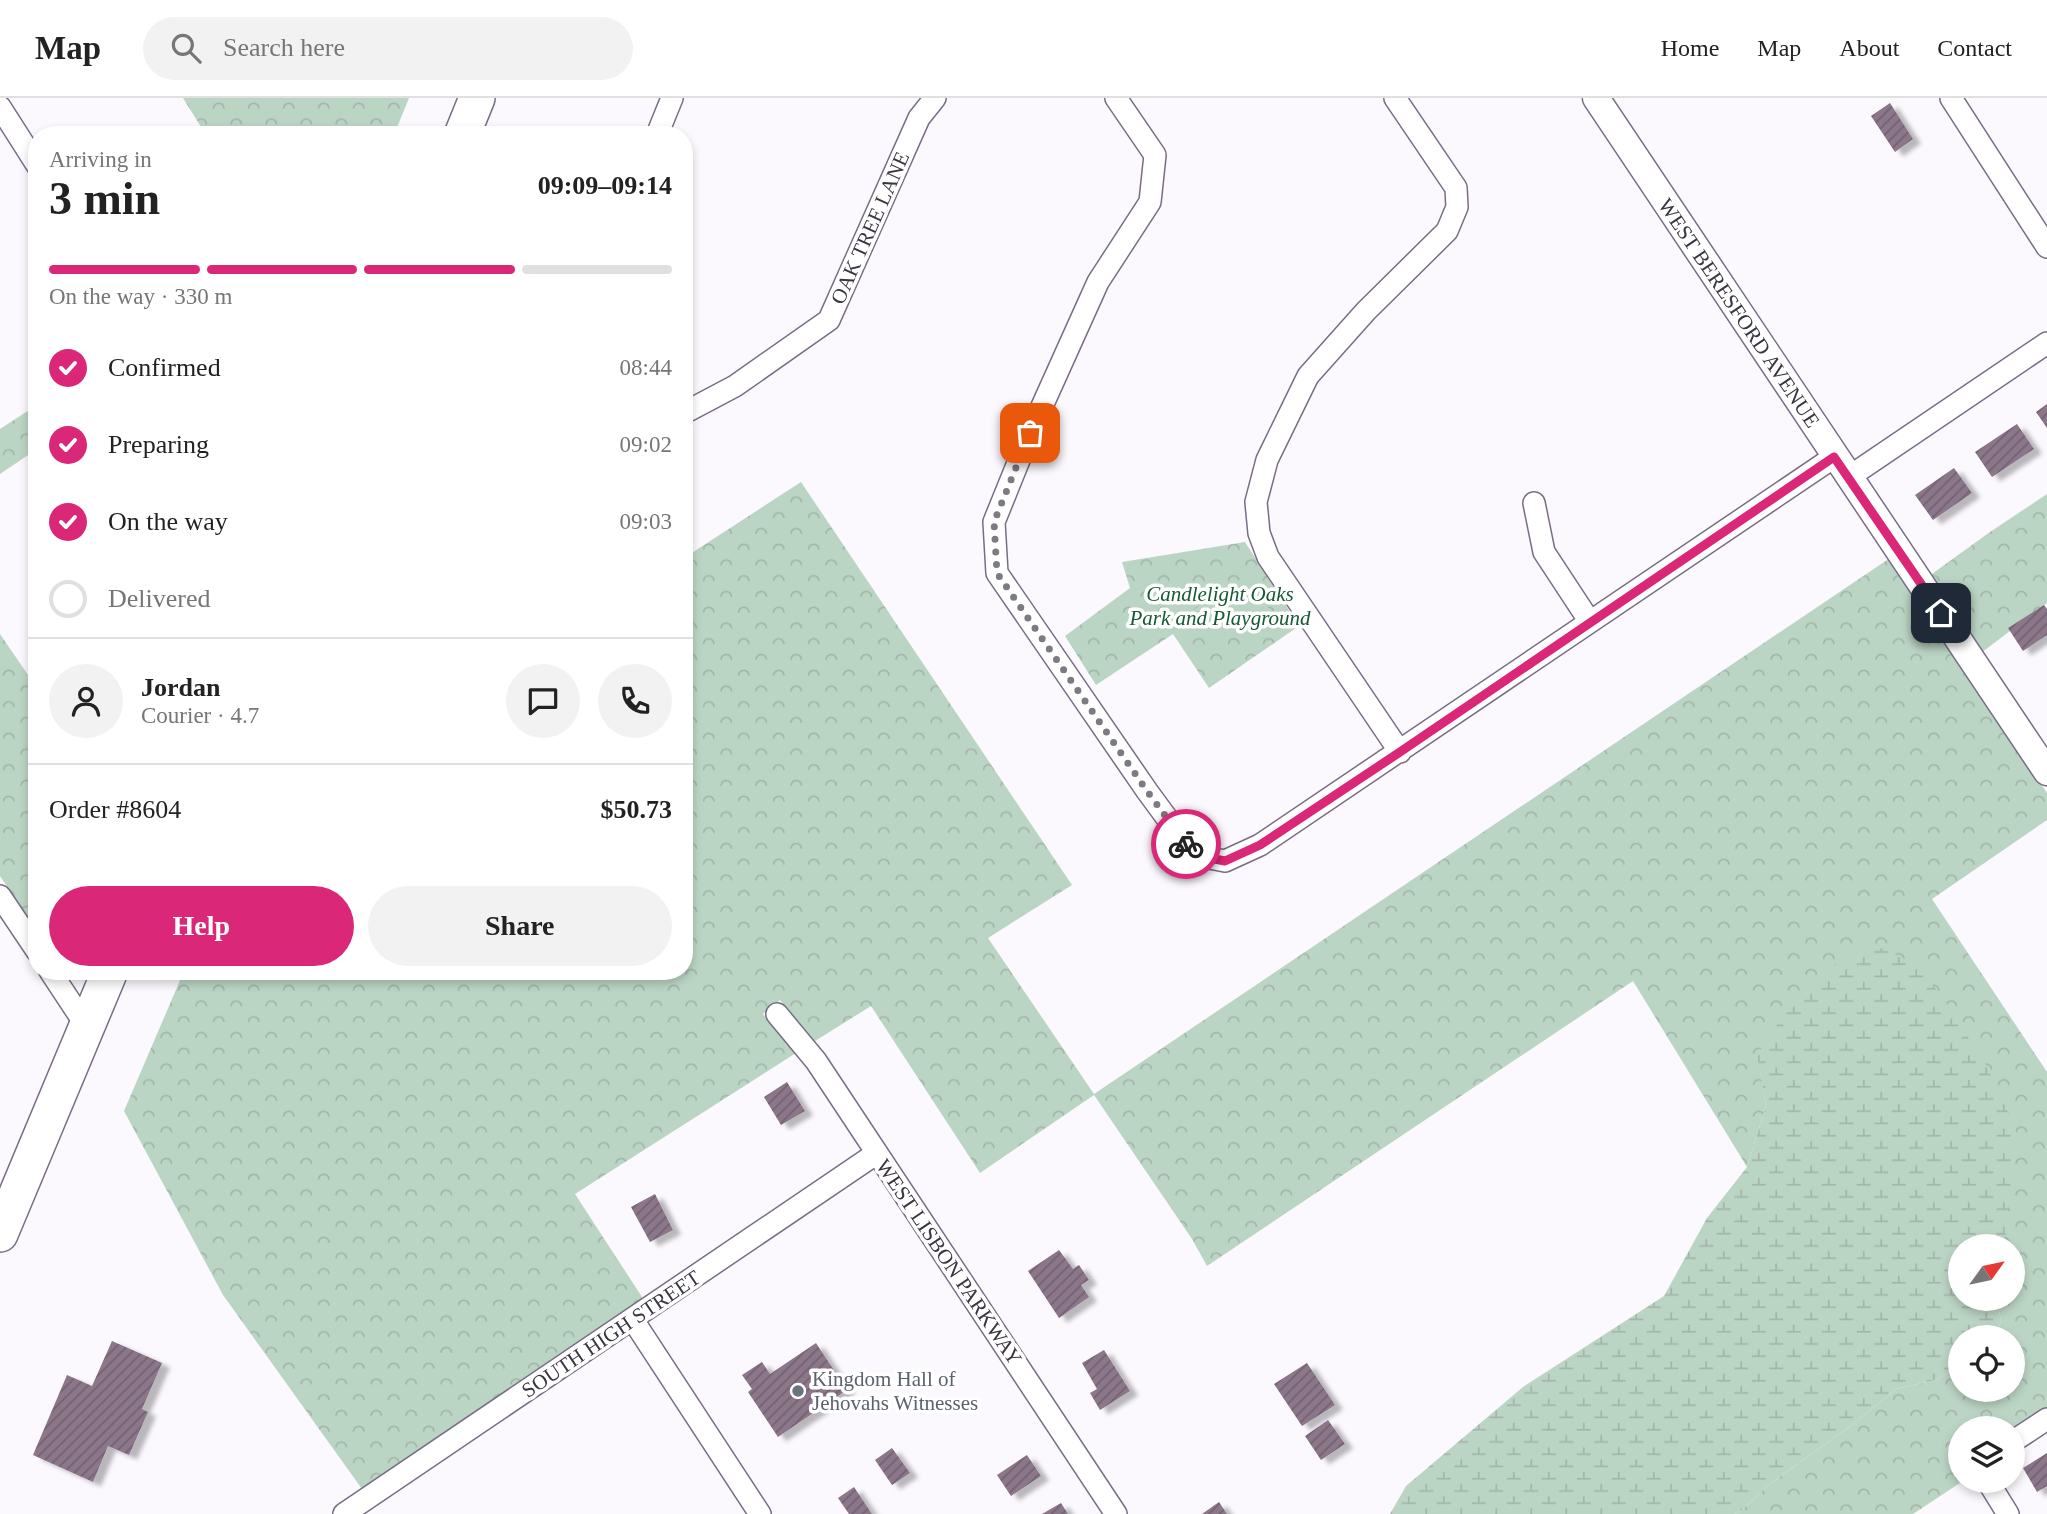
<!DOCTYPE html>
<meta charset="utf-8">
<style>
:root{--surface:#fff;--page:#f2f2f2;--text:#222;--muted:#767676;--line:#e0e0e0;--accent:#db2777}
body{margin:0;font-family:Georgia,serif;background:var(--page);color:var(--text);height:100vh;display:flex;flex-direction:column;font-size:26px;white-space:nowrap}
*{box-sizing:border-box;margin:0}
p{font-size:23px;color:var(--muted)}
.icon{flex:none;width:38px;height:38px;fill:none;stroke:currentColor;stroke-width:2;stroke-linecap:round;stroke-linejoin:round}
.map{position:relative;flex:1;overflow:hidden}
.side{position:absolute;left:28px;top:28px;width:665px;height:854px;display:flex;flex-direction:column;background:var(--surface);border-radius:28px;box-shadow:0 4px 10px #0003}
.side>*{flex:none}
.needle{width:46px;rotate:57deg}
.buttons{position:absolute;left:1948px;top:1136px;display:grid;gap:14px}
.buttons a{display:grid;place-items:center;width:77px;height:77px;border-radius:50%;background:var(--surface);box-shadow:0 4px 10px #0003;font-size:35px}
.pin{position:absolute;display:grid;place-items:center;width:60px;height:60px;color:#fff;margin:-30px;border-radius:14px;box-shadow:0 4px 10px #0006}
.courier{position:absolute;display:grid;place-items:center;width:70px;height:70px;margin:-35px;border:5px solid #db2777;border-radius:50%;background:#fff;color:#222;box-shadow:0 2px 9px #0007}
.overview em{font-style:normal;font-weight:800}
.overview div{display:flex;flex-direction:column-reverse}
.overview{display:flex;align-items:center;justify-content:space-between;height:119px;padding:0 21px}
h1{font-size:46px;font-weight:800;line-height:52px}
.bar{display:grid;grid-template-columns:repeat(4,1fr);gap:10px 7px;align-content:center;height:84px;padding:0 21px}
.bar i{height:9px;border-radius:5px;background:var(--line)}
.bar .selected{background:var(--accent)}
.bar p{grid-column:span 4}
.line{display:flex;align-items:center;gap:18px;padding:0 21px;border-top:2px solid var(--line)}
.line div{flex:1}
.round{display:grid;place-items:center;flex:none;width:74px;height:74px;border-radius:37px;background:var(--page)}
ol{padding:0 21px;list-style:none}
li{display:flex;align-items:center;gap:21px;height:77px}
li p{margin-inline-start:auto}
li .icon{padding:7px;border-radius:50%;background:var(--accent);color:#fff;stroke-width:4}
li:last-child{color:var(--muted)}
li i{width:38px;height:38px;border:4px solid var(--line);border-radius:50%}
.action{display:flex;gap:14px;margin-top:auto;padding:14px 21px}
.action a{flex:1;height:80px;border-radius:42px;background:var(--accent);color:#fff;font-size:28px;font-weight:800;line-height:80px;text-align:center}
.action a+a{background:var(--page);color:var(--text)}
header{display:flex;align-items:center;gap:42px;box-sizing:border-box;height:98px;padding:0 35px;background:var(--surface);border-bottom:2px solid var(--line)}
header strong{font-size:33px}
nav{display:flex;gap:38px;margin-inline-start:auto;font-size:24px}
.search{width:490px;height:63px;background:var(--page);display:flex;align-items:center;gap:18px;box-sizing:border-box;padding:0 24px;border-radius:38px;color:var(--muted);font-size:26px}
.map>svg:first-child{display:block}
.forest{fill:url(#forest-crowns)}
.wetland{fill:url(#wetland-marsh)}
.pitch{fill:#bbd5c4}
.building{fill:url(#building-hatch);filter:url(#shadow)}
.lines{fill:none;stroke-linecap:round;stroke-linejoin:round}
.minor-casing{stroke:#796d86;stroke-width:24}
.tertiary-casing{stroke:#796d86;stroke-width:29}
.trunk-casing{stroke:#796d86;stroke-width:38}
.minor{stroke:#fff;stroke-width:21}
.tertiary{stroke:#fff;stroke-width:26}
.trunk{stroke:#fff;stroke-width:35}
.done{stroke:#7e7a82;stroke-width:7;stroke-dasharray:0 12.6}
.route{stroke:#db2777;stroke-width:9}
.worship-dot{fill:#6b7280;stroke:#fff;stroke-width:2.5}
.labels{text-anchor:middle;stroke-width:7;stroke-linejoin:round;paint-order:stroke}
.street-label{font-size:21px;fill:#3a3540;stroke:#fff}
.park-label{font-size:21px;font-style:italic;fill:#175937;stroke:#fff}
.worship-label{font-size:21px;fill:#5b616d;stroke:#fff;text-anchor:start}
</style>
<header>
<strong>Map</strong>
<div class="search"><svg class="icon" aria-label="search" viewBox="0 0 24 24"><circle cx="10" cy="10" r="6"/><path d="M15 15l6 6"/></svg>Search here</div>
<nav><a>Home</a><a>Map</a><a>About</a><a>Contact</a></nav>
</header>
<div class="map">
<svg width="2047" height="1416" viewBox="0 0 2047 1416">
<defs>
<pattern id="forest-crowns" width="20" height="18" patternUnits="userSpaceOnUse" patternTransform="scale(1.75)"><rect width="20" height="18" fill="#bbd5c4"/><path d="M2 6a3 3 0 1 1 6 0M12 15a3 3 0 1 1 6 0" fill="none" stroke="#a2b7a9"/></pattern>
<pattern id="wetland-marsh" width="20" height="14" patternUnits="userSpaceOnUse" patternTransform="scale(1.75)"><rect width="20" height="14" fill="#bbd5c4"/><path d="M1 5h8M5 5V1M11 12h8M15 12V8" fill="none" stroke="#a2b7a9"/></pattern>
<pattern id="building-hatch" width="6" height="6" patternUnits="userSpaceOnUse" patternTransform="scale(1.75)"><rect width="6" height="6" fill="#8b768a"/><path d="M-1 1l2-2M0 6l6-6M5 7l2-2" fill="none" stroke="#736272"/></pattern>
<filter id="shadow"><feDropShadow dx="8" dy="4.5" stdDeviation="2" flood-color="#0004"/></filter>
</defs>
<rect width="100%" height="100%" fill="#fbf9fe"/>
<path class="forest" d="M183,0H409L394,37H206Z
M37,307V351L0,376V331Z
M801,384L1072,787L988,840L1094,996L1890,460L2047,695V722L1932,801L2047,974V1309L2013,1332L2012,1330H1960V1382L1963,1383L1913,1416H1734L1742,1412L1767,1388L1849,1329L1896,1291L1935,1282L1960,1269V1292H2012V1239H1995L2001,1223L1997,1201L2012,1200V1148H1999L2005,1141L1758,958L1766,1008L1747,1069L1633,883L1207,1168L1192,1141L1094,997L980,1075L871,908L815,943L780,902L763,916L796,955L575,1096L644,1202L362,1391L223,1197L124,1013L184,873H684V460Z
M2047,396V505L1981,555L1929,478L1990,434Z
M1245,444L1299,528L1209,590L1173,536L1096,587L1065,538L1130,490L1122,464Z
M0,536L37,590V833L0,778Z"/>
<path class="wetland" d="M1882,850L1917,867L1942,899L1986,967L2016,1031L2005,1141L1999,1148H1960V1200L1997,1201L2001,1223L1995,1239H1960V1269L1935,1282L1896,1291L1849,1329L1767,1388L1742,1412L1734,1416H1390L1406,1388L1523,1289L1664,1198L1707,1120L1747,1069L1766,1008L1757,957L1796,898L1844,859Z"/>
<path class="pitch" d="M1247,477L1271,514L1214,551L1190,514Z"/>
<path class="building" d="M1890,5L1913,41L1895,54L1871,18Z
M2047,306V330L2036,314Z
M2017,326L2034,351L1992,379L1975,354Z
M1954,370L1972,395L1933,422L1915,397Z
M2044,507L2047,511V537L2023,553L2008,530Z
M787,984L805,1013L781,1027L764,999Z
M655,1096L673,1132L650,1144L631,1109Z
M1059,1152L1073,1171L1079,1167L1089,1182L1081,1187L1089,1199L1059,1220L1028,1173Z
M112,1243L162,1265L142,1311L148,1314L129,1357L108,1348L93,1384L33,1357L67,1277L92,1288Z
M816,1245L847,1292L778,1339L748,1294L752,1291L742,1277L762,1264L770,1276Z
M1104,1252L1130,1293L1100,1312L1090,1295L1097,1291L1082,1265Z
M1307,1265L1335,1307L1302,1328L1274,1286Z
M1328,1322L1345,1346L1321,1362L1305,1338Z
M892,1350L910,1375L892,1387L875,1362Z
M2047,1355V1388L2037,1394L2023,1370Z
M1027,1357L1041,1378L1011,1398L997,1377Z
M854,1389L872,1416H849L838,1400Z
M1219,1404L1227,1416H1202Z
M1061,1405L1068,1416H1042Z"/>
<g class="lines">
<defs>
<path id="minor" d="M1116,0L1155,57L1150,104L1098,184L1030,335L994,424L997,475L1147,693L1194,757L1225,763L1260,747L1834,359
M1395,0L1456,90L1457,109L1447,133L1366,213L1308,278L1267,362L1256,404L1259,435L1268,459L1400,654
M1951,0L2047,149
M0,9L37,67
M657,37L672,0
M684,315L735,288L829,222L919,20L935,0
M1849,379L2047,245
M1534,405L1544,454L1590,524
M0,798L37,853
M50,873L87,929
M777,916L816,963L1116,1416
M633,1222L760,1416
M2012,1344L2047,1321
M1987,1382L2008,1416
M344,1416L877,1055"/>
<path id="tertiary" d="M1596,0L2047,674"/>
<path id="trunk" d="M462,37L477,0
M0,1136L110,873"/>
</defs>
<use href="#minor" class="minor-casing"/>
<use href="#tertiary" class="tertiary-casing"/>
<use href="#trunk" class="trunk-casing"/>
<use href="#minor" class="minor"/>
<use href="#tertiary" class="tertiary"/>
<use href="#trunk" class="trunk"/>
</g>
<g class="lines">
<path class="done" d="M1030,335L994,424L997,475L1147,693L1186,746"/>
<path class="route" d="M1186,746L1194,757L1225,763L1260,747L1400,654L1834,359L1941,515"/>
</g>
<circle class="worship-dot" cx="798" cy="1293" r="7"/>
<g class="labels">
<g class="street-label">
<text transform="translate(870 130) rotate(-66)" y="7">OAK TREE LANE</text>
<text transform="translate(1739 215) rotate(56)" y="7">WEST BERESFORD AVENUE</text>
<text transform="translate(949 1164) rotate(56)" y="7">WEST LISBON PARKWAY</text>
<text transform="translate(611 1236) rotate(-34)" y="7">SOUTH HIGH STREET</text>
</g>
<g class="park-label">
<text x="1220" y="503">Candlelight Oaks<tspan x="1220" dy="24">Park and Playground</tspan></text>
</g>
<g class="worship-label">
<text x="812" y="1288">Kingdom Hall of<tspan x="812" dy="24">Jehovahs Witnesses</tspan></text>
</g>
</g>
</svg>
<div class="buttons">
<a><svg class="needle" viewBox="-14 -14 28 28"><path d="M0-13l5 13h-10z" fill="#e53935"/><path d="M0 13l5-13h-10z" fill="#767676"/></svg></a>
<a><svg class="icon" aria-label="locate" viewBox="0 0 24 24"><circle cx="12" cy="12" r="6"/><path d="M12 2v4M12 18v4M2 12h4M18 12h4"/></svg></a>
<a><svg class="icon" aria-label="layers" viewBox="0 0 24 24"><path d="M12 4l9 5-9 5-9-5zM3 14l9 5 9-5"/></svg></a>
</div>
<div class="pin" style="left:1030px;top:335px;background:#ea580c"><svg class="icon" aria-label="bag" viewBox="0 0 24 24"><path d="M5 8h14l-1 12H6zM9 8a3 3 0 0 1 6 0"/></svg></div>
<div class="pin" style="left:1941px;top:515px;background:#1f2937"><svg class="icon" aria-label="home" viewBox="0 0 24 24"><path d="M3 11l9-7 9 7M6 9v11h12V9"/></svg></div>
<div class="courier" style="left:1186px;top:746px"><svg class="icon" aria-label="bike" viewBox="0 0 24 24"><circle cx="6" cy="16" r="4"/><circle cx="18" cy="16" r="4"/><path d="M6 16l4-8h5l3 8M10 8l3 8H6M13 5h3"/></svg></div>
<section class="side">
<div class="overview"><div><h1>3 min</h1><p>Arriving in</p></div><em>09:09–09:14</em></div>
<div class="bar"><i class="selected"></i><i class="selected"></i><i class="selected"></i><i></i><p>On the way · 330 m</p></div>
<ol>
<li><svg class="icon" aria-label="check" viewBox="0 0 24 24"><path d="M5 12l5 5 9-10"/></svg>Confirmed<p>08:44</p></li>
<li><svg class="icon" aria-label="check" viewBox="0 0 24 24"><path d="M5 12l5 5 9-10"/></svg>Preparing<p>09:02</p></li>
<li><svg class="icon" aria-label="check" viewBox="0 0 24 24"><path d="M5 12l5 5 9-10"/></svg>On the way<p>09:03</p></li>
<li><i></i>Delivered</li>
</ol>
<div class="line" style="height:126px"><a class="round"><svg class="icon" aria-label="person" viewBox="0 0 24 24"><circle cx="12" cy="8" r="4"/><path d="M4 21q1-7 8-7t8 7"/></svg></a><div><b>Jordan</b><p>Courier · 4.7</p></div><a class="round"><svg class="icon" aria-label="chat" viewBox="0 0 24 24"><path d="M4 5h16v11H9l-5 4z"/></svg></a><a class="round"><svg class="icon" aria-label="phone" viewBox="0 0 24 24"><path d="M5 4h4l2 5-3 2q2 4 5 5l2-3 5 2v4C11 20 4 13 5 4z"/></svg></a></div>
<div class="line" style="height:91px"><div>Order #8604</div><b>$50.73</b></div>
<div class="action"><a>Help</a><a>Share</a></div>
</section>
</div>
